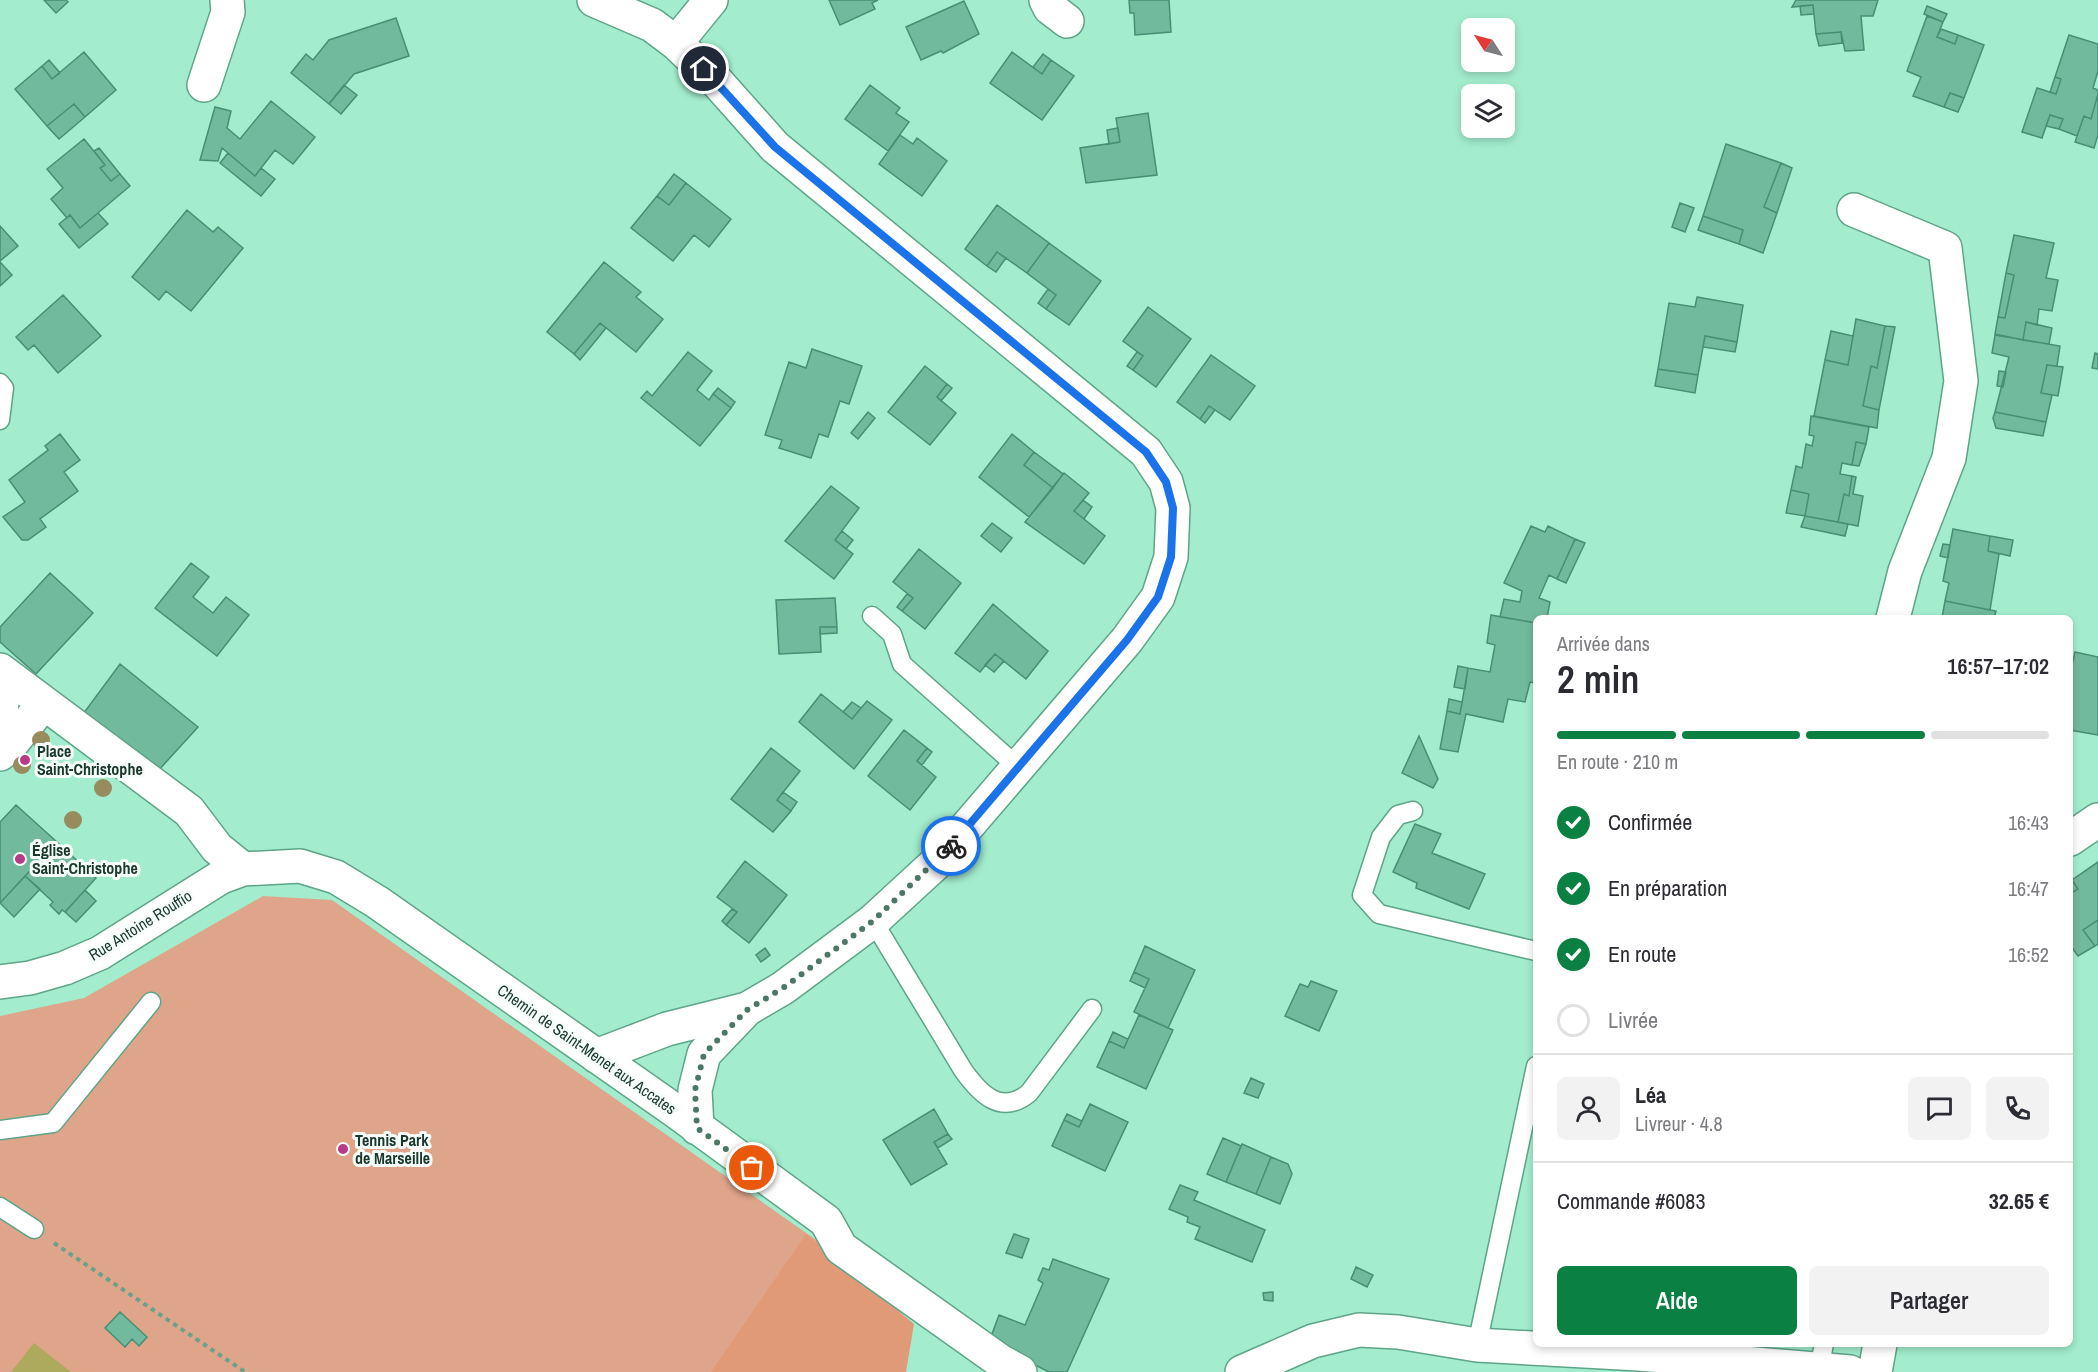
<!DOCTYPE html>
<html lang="fr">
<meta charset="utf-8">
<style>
:root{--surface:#fff;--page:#f2f2f3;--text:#2b2b33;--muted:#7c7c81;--line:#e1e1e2;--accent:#0b8043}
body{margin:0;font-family:"Archivo Narrow",sans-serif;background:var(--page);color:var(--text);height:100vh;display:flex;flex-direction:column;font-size:22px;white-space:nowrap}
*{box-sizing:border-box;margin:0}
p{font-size:20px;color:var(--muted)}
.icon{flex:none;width:33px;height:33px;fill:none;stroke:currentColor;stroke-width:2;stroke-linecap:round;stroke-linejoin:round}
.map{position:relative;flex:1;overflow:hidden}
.sheet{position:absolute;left:1533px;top:615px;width:540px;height:732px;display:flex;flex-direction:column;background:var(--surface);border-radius:9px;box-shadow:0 3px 9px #0003}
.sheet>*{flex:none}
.needle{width:39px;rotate:306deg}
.fabs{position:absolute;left:1461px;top:18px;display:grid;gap:12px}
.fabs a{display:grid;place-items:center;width:54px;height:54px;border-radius:9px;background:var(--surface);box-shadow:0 3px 9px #0003;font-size:30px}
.pin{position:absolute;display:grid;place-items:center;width:51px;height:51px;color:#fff;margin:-26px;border:3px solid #fff;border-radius:50%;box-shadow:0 2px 6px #0007}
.courier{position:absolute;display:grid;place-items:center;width:60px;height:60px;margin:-30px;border:4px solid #1a73e8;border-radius:50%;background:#fff;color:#222;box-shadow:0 2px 8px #0007}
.summary em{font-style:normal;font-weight:600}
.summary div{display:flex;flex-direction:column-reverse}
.summary{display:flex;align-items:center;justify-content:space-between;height:102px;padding:0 24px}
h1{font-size:39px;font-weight:600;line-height:45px}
.bar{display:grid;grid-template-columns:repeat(4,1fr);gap:9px 6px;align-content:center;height:72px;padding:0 24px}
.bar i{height:8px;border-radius:4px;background:var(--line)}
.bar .active{background:var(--accent)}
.bar p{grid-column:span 4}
.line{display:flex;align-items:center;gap:15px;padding:0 24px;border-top:2px solid var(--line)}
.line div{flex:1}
.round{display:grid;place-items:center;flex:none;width:63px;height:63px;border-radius:9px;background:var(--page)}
ol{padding:0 24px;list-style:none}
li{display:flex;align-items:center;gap:18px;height:66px}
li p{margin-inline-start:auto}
li .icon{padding:6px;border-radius:50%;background:var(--accent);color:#fff;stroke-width:4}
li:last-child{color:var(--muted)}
li i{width:33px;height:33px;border:3px solid var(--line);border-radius:50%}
.primary-button{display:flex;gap:12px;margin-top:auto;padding:12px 24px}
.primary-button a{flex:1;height:69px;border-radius:9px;background:var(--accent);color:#fff;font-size:24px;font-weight:600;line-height:69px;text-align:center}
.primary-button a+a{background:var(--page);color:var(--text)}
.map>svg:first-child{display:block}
.green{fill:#dea58a}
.forest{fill:#e19a77}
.water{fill:#adaa5d}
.building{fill:#71ba9d;stroke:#478f74;stroke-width:1.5}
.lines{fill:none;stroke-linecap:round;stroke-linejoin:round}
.service-casing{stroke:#5da589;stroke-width:21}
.minor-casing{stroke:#5da589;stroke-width:36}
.path{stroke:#69a18a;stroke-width:4;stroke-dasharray:4.5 4.5;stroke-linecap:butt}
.service{stroke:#fff;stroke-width:18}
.minor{stroke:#fff;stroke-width:33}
.tree{fill:#988b5d}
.done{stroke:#4a7865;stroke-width:6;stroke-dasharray:0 10.8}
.route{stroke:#1a73e8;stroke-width:8}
.poi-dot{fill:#b83a88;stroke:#f6fdfa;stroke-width:2}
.labels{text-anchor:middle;stroke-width:6;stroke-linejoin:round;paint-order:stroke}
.poi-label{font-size:16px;font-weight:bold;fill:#1a392d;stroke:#f6fdfa;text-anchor:start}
.street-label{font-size:16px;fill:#1a392d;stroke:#f6fdfa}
</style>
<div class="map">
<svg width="2098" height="1372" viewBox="0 0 2098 1372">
<rect width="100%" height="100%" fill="#a3edce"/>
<path class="green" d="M263,896L332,900L876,1282L805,1372H0V1016L84,998Z"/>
<path class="forest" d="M806,1234L914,1324L906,1372H711Z"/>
<path class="water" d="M34,1343L71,1372H11Z"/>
<path class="building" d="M44,0H66L68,2L56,13Z
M829,0H878L872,3L875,9L840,25Z
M1129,0H1169L1171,32L1135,35L1134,13H1130Z
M1796,0H1878L1873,16H1861L1864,50L1845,51L1841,32L1816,34L1813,5L1792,7Z
M964,1L979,34L943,53L941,51L921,60L906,27Z
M1813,5L1814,14L1801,15L1800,6Z
M1927,6L1947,14L1943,22L1924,14Z
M1927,16L1943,22L1937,37L1955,44L1958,35L1984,45L1964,98L1950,93L1944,107L1913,96L1921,77L1907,71Z
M396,18L409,56L354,74L329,104L291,73L306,54L313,60L329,40Z
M1941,29L1958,35L1955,44L1937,37Z
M1841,32L1842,43L1819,46L1816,34Z
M2069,35L2098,44V71L2093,88L2098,90V94L2091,119L2084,116L2077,136L2059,129L2063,119L2050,115L2042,138L2022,132L2037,88L2056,94L2061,79L2055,77Z
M84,52L116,90L85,117L74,104L47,126L15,89L42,66L52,79Z
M1012,52L1042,74L1051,60L1074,76L1042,120L990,83Z
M1043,54L1051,60L1042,74L1033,67Z
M49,60L60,73L52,79L42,66Z
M2055,77L2061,79L2056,94L2050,92Z
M344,85L357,95L341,114L329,104Z
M870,85L900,108L896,113L909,122L888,151L845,119Z
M1950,93L1964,98L1958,112L1944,107Z
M2098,94V135L2094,148L2075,142L2084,116L2091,119Z
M271,101L315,137L293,164L275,150L255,176L222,148L218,161L200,160L215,107L231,111L227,128L240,139Z
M74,104L85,117L59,139L47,126Z
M1148,113L1157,175L1086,183L1080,148L1120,142L1116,118Z
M2050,115L2063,119L2059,129L2046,126Z
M1118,128L1120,142L1109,144L1107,130Z
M900,135L913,144L917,138L947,161L922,196L879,164Z
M84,139L105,165L100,168L111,181L120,174L130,186L80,228L70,215L67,218L51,199L63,188L47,169Z
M1726,144L1781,163L1764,207L1777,213L1763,253L1739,244L1743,230L1703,216Z
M99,148L120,174L111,181L100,168L105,165L94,151Z
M228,153L255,176L261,168L275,179L261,196L220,163Z
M1781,163L1792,168L1777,213L1764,207Z
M674,174L686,183L669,205L657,196Z
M686,183L731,219L709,247L694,235L673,261L631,228L657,196L669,205Z
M1680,203L1694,208L1685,232L1672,227Z
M997,205L1049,243L1027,273L997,252L987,266L965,249Z
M187,210L213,232L218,227L243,248L191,311L166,291L159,300L132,277Z
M98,213L108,224L79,248L59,224L70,215L80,228Z
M1703,216L1743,230L1739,244L1698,230Z
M0,226L18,246L0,261Z
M2014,235L2054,243L2046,278L2058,280L2052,311L2039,309L2037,325L2026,322L2023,340L1995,334L1998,317L2005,318L2014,275L2006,273Z
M1049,243L1101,281L1069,325L1046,309L1056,295L1027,273Z
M997,252L1006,258L996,272L987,266Z
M0,262L12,275L0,286Z
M604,262L641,292L636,297L663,319L636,352L600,323L574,354L547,332Z
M2006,273L2014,275L2005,318L1998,317Z
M1048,289L1056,295L1046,309L1038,303Z
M63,295L101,336L58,373L34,345L28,350L16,337Z
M1697,297L1743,305L1737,342L1705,336L1698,375L1658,369L1669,303L1695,307Z
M1148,307L1191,339L1156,387L1133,370L1143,356L1123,341Z
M1856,319L1885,326L1877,368L1871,366L1863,406L1879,410L1877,428L1814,416L1825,360L1848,365Z
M2026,322L2052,328L2049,344L2023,340Z
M600,323L606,328L580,360L574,354Z
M1885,326L1895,327L1879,410L1863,406L1871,366L1877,368Z
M1831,331L1853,336L1848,365L1825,360Z
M1995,335L2060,346L2057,366L2047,365L2041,393L2052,395L2046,422L1995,412L2009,357L1992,353Z
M1705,336L1737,342L1735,352L1703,347Z
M812,349L862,366L849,404L840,401L828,437L819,434L811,458L779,448L782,440L765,435L789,362L806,368Z
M688,352L712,371L697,390L709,400L713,394L731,408L700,446L641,398L647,391L652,396Z
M1137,352L1143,356L1133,370L1127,366Z
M2095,353L2098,354V369L2092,368Z
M1211,355L1255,386L1230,420L1209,406L1200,419L1177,402Z
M2047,365L2063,367L2058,396L2041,393Z
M925,366L947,384L937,397L956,413L930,445L888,412Z
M1658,369L1698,375L1695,393L1655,386Z
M1999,371L2006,372L2003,387L1997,386Z
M947,384L952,388L941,401L937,397Z
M718,388L735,402L731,408L713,394Z
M1209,406L1215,410L1205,423L1200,419Z
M868,412L875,418L858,439L851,433Z
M1995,412L2046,422L2043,436L1996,428L1993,418Z
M1811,416L1869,427L1866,444L1856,442L1852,465L1842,463L1840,474L1852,476L1849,496L1844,494L1838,522L1805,516L1809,494L1791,490L1796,466L1802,468L1806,444L1812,446L1814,436L1809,435Z
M60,434L80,460L64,472L78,491L40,519L46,527L28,540H22L3,517L25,502L9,480L48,450L45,446Z
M1012,434L1034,452L1024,465L1053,488L1029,517L979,477Z
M1856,442L1866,444L1859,466L1852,465Z
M1034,452L1063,474L1053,488L1024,465Z
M1064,473L1089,493L1074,511L1105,536L1084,564L1025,522Z
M1852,476L1856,477L1853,494L1863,496L1858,526L1838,522L1844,494L1849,496Z
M831,486L859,508L835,540L853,554L834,579L785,541Z
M1791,490L1809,494L1805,516L1786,513Z
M1083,500L1092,507L1084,519L1074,511Z
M1805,516L1848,524L1845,536L1801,527Z
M992,523L1012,538L1001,552L981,536Z
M1531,526L1545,532L1548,526L1575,539L1557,579L1549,575L1539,598L1550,602L1547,618H1536V623L1500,617L1504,599L1520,602L1522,591L1504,583Z
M1953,529L1990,536L1988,551L1999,554L1990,610L1945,601L1949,583L1943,581Z
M842,531L853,540L846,549L835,540Z
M1990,536L2013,540L2010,556L1988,551Z
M1575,539L1585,543L1566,583L1557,579Z
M1943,544L1950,545L1948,558L1940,556Z
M919,549L961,583L925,629L902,611L913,598L893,582Z
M191,563L209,577L193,597L213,613L226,597L249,615L217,656L155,608Z
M50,573L93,613L36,674L0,642V627Z
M907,594L913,598L902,611L897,607Z
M835,598L837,627H820L821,652L779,654L776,600Z
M1945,601L1996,611L1994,618H1942Z
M993,604L1048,651L1026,679L995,654L980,672L955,653Z
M1491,615L1536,623V683L1530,682L1525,702L1508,699L1503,722L1466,714L1458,752L1440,749L1447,711L1460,714L1468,668L1490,672L1495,645L1487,643Z
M820,627H837V633L820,634Z
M2075,652L2098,657V735L2070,730V674Z
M995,654L1004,661L994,672L985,665Z
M120,664L198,727L157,772L83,714Z
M1458,666L1468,668L1465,689L1454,687Z
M821,694L852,719L867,701L892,720L854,769L799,722Z
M1449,699L1462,702L1460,714L1447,711Z
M852,702L861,708L852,719L843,712Z
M904,730L927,748L917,761L936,777L910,810L868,776Z
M1419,736L1438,779L1433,788L1402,773Z
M771,748L800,771L777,800L791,811L773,832L731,799Z
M927,748L932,752L922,765L917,761Z
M783,792L797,802L791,811L777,800Z
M16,805L57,842L0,903V822Z
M1415,824L1441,834L1432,853L1485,874L1469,909L1416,888L1417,883L1393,872Z
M57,842L96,878L65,912L62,910L59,914L50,905L53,902L25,876Z
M745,861L787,895L749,943L726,925L737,912L717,897Z
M2098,862V920L2083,930L2095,946L2078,956L2070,945V894L2078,889L2072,880Z
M25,876L40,889L14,917L0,903Z
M2072,880L2078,889L2070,894V881Z
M85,890L96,901L76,922L65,912Z
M732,909L737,912L726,925L722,921Z
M2098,920V944L2095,946L2083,930Z
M1145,946L1195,970L1168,1028L1134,1012L1149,979L1134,972Z
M765,948L770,955L761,962L756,955Z
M1134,972L1149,979L1145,988L1130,981Z
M1311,981L1337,991L1319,1031L1285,1016L1300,984L1308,987Z
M1139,1015L1173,1030L1146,1089L1097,1067L1109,1041L1124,1048Z
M1113,1032L1128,1039L1124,1048L1109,1041Z
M1251,1078L1264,1084L1258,1098L1244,1093Z
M1090,1104L1128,1122L1105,1171L1052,1146L1064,1120L1079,1127Z
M934,1109L948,1134L934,1142L947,1164L911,1185L883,1140Z
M1067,1114L1082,1121L1079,1127L1064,1120Z
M948,1134L952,1139L938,1148L934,1142Z
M1223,1138L1241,1146L1226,1182L1207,1174Z
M1242,1144L1271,1157L1256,1194L1226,1182Z
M1271,1157L1288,1164L1292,1174L1280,1204L1256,1194Z
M1180,1185L1198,1192L1194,1200L1265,1230L1252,1262L1195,1239L1200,1227L1187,1222L1188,1217L1169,1209Z
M1014,1234L1029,1239L1022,1258L1006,1253Z
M1053,1259L1109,1279L1067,1372H1049L989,1342L999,1315L1025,1325L1043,1283L1038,1280L1043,1268L1049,1270Z
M1356,1267L1373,1275L1367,1287L1351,1279Z
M1273,1292V1301L1264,1300L1263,1293Z
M120,1312L147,1337L139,1346L132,1339L125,1347L105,1328Z"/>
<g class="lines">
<defs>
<path id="service" d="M0,383L4,388L0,420
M872,616L892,634L902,664L1019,768
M1413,811L1398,815L1381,837L1362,895L1379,914L1536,951
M873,921L963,1070C980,1094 1001,1116 1029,1093L1092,1009
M0,1130L53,1123L151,1002
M0,1207L34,1229
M1477,1345L1536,1066
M1819,1369L1824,1344"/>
<path id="minor" d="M594,0L652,25L676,43L718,83L775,147L1146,452L1166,482L1173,508L1171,557L1158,597L1127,640L935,864L873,921L783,988L747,1009L704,1054L695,1090L697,1128
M1046,0L1050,8L1067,21
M676,43L711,0
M204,85L228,12L227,0
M1854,210L1945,248L1961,381L1949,458L1905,571L1893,618
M0,670L189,811L217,848L243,869
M0,722L5,674
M0,754L9,747L43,704
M2070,839L2098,820
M0,982L30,978L65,968L100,953L221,877L243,869L300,866L336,877L377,902L674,1110L826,1221L841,1248L1000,1361L1020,1372
M596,1056L667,1029L747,1009
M1242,1372L1313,1341L1359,1330L1398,1332L1477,1345L1639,1354L1850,1372
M1875,1372L1880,1344"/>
</defs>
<use href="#service" class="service-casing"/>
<use href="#minor" class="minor-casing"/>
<path class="path" d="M54,1243L245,1372"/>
<use href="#service" class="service"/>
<use href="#minor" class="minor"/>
</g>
<g class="tree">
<circle cx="41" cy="740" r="9"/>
<circle cx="22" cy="765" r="9"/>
<circle cx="103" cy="788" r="9"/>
<circle cx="73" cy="820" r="9"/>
</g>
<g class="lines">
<path class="done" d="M752,1168L697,1128L695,1090L704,1054L747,1010L783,988L873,921L951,846"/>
<path class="route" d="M704,69L775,147L1146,452L1166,482L1173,508L1171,557L1158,597L1127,640L951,846"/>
</g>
<g class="poi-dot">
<circle cx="25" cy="760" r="6"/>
<circle cx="20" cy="859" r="6"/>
<circle cx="343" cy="1149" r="6"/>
</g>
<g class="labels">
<g class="poi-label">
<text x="37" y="757">Place<tspan x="37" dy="18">Saint-Christophe</tspan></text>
<text x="32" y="856">Église<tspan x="32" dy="18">Saint-Christophe</tspan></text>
<text x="355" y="1146">Tennis Park<tspan x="355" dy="18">de Marseille</tspan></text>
</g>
<g class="street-label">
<text transform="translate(140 925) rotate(-32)" y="6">Rue Antoine Rouffio</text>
<text transform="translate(587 1049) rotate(35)" y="6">Chemin de Saint-Menet aux Accates</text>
</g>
</g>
</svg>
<div class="fabs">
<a><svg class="needle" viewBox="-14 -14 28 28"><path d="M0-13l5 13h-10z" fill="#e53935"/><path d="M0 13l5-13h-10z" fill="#7c7c81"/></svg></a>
<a><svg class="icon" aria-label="layers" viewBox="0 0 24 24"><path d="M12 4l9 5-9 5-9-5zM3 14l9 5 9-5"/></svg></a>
</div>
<div class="pin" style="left:752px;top:1168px;background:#ea580c"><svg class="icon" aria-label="bag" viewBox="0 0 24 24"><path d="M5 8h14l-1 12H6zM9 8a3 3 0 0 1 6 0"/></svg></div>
<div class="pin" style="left:704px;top:69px;background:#1f2937"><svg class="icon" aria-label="home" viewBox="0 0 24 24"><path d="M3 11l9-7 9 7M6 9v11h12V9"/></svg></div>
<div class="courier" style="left:951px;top:846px"><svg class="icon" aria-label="bike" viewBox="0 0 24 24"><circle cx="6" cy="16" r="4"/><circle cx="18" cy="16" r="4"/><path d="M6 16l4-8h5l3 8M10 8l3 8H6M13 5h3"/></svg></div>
<section class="sheet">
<div class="summary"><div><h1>2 min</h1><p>Arrivée dans</p></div><em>16:57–17:02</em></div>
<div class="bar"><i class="active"></i><i class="active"></i><i class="active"></i><i></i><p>En route · 210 m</p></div>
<ol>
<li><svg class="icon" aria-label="check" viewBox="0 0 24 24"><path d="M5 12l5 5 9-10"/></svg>Confirmée<p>16:43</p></li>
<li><svg class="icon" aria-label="check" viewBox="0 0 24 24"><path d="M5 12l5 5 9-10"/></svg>En préparation<p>16:47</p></li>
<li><svg class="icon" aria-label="check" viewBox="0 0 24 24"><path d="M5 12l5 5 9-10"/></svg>En route<p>16:52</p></li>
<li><i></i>Livrée</li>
</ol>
<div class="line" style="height:108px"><a class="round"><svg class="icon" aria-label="person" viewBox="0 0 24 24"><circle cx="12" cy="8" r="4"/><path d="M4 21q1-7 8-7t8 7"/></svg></a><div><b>Léa</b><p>Livreur · 4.8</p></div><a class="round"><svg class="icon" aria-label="chat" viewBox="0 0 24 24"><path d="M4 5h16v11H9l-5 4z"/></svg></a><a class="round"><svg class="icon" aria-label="phone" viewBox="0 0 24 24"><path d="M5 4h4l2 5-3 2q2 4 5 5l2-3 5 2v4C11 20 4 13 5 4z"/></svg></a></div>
<div class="line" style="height:78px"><div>Commande #6083</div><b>32.65 €</b></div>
<div class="primary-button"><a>Aide</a><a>Partager</a></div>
</section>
</div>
